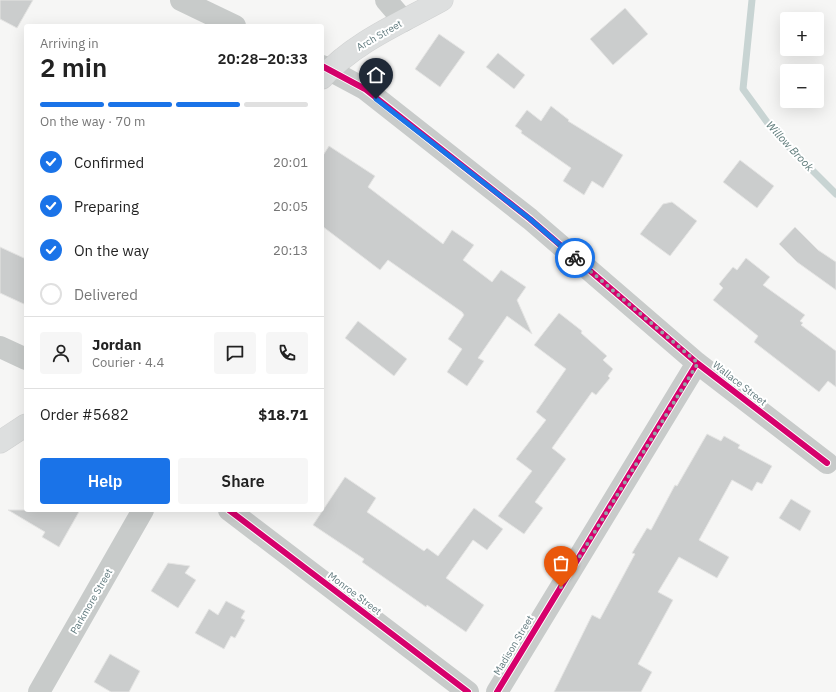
<!DOCTYPE html>
<meta charset="utf-8">
<style>
:root{--surface:#fff;--page:#f6f6f6;--text:#222;--muted:#767676;--line:#e0e0e0;--accent:#1a73e8}
body{margin:0;font-family:"IBM Plex Sans",sans-serif;background:var(--page);color:var(--text);height:100vh;display:flex;flex-direction:column;font-size:15px;white-space:nowrap}
*{box-sizing:border-box;margin:0}
p{font-size:13px;color:var(--muted)}
.icon{flex:none;width:22px;height:22px;fill:none;stroke:currentColor;stroke-width:2;stroke-linecap:round;stroke-linejoin:round}
.map{position:relative;flex:1;overflow:hidden}
.drawer{position:absolute;left:24px;top:24px;width:300px;height:488px;display:flex;flex-direction:column;background:var(--surface);border-radius:4px;box-shadow:0 4px 16px #0002}
.drawer>*{flex:none}
.buttons{position:absolute;left:780px;top:12px;display:grid;gap:8px}
.buttons a{display:grid;place-items:center;width:44px;height:44px;border-radius:4px;background:var(--surface);box-shadow:0 4px 16px #0002;font-size:20px}
.pin{position:absolute;display:grid;place-items:center;width:34px;height:34px;color:#fff;margin:-41px -17px;border-radius:50% 50% 50% 0;rotate:-45deg;box-shadow:0 0 4px #0007}
.pin .icon{rotate:45deg}
.courier{position:absolute;display:grid;place-items:center;width:40px;height:40px;margin:-20px;border:3px solid #1a73e8;border-radius:50%;background:#fff;color:#222;box-shadow:0 1px 5px #0007}
.head em{font-style:normal;font-weight:600}
.head div{display:flex;flex-direction:column-reverse}
.head{display:flex;align-items:center;justify-content:space-between;height:68px;padding:0 16px}
h1{font-size:26px;font-weight:600;line-height:30px}
.bar{display:grid;grid-template-columns:repeat(4,1fr);gap:6px 4px;align-content:center;height:48px;padding:0 16px}
.bar i{height:5px;border-radius:3px;background:var(--line)}
.bar .active{background:var(--accent)}
.bar p{grid-column:span 4}
.line{display:flex;align-items:center;gap:10px;padding:0 16px;border-top:1px solid var(--line)}
.line div{flex:1}
.round{display:grid;place-items:center;flex:none;width:42px;height:42px;border-radius:4px;background:var(--page)}
ol{padding:0 16px;list-style:none}
li{display:flex;align-items:center;gap:12px;height:44px}
li p{margin-inline-start:auto}
li .icon{padding:4px;border-radius:50%;background:var(--accent);color:#fff;stroke-width:4}
li:last-child{color:var(--muted)}
li i{width:22px;height:22px;border:2px solid var(--line);border-radius:50%}
.button{display:flex;gap:8px;margin-top:auto;padding:8px 16px}
.button a{flex:1;height:46px;border-radius:4px;background:var(--accent);color:#fff;font-size:16px;font-weight:600;line-height:46px;text-align:center}
.button a+a{background:var(--page);color:var(--text)}
.map>svg:first-child{display:block}
.lines{fill:none;stroke-linecap:round;stroke-linejoin:round}
.stream{stroke:#c8d4d3;stroke-width:7}
.building{fill:#cbcdcd;stroke:#e5e5e4}
.major-casing{stroke:#d1d2d2;stroke-width:23}
.minor{stroke:#c8cbca;stroke-width:22}
.major{stroke:#dddfdf;stroke-width:22}
.cycleway-casing{stroke:#fff;stroke-width:8}
.cycleway{stroke:#d6006c;stroke-width:6}
.done{stroke:#96a6a8;stroke-width:4;stroke-dasharray:0 7.2}
.route{stroke:#1a73e8;stroke-width:5}
.labels{text-anchor:middle;stroke-width:4;stroke-linejoin:round;paint-order:stroke}
.street-label{font-size:10px;fill:#627b7f;stroke:#fff}
.water-label{font-size:11px;font-style:italic;fill:#5d7a79;stroke:#fff}
</style>
<div class="map">
<svg width="836" height="692" viewBox="0 0 836 692">
<rect width="100%" height="100%" fill="#f6f6f5"/>
<g class="lines">
<path class="stream" d="M752,0L743,89L775,133L836,194"/>
</g>
<path class="building" d="M0,0H33L17,28L0,19Z
M625,8L648,34L613,65L590,39Z
M439,34L465,52L440,87L415,69Z
M498,53L525,75L514,89L486,67Z
M551,106L569,120L568,121L623,155L603,188L592,181L584,195L563,181L571,168L521,133L522,131L515,126L527,110L541,121Z
M329,146L375,176L368,187L443,244L452,230L474,245L463,260L492,282L501,270L526,287L517,300L532,334L507,316L478,358L484,361L467,386L447,372L462,349L448,339L464,315L462,312L388,260L380,270L322,226V157Z
M740,160L774,186L757,208L723,182Z
M672,202L697,221L670,256L640,234L663,204Z
M795,227L818,250L836,262V290L797,262L779,244Z
M0,247L26,259V305L0,293Z
M746,258L770,277L763,285L805,315L800,321L803,323L801,325L836,351V387L828,381L819,392L754,342L758,336L713,300L723,288L719,284L733,267L737,270Z
M559,313L582,331L581,333L607,356L603,360L613,369L608,376L610,378L596,395L592,392L552,448L566,459L535,502L543,508L524,534L498,516L532,471L516,459L546,420L536,412L566,369L534,345Z
M358,321L407,359L394,376L345,338Z
M707,434L721,441L724,436L740,445L738,448L772,466L762,484L757,482L752,491L732,480L699,540L729,557L717,578L679,557L658,592L673,600L638,664L652,672L641,692H554L592,615L600,619L635,554L632,553L647,528L651,530L675,485L677,486Z
M345,477L376,498L367,512L424,551L427,548L438,556L474,508L503,529L487,550L473,540L446,578L484,605L466,632L427,605L426,607L362,562L364,559L313,525Z
M791,499L811,511L800,531L779,518Z
M8,510H80L59,547L42,537L45,532Z
M168,563L190,566L185,573L196,580L178,608L151,591Z
M226,601L245,611L241,618L245,620L235,638L231,636L224,649L195,633L209,609L218,615Z
M110,654L140,671L129,692H111L94,682Z"/>
<g class="lines">
<defs>
<path id="major" d="M322,78C354,42 401,23 442,0
M0,442L26,425"/>
</defs>
<use href="#major" class="major-casing"/>
<path class="minor" d="M181,0L235,26
M386,0L404,21
M322,66L365,89L530,219L697,363L827,463
M0,347L26,359
M229,510L468,692
M39,692L143,510
M497,692L697,363"/>
<use href="#major" class="major"/>
<defs>
<path id="cycleway" d="M322,66L365,89L530,219L697,363L827,463
M229,510L468,692
M497,692L697,363"/>
</defs>
<use href="#cycleway" class="cycleway-casing"/>
<use href="#cycleway" class="cycleway"/>
</g>
<g class="lines">
<path class="done" d="M561,587L698,363L575,258"/>
<path class="route" d="M376,99L530,219L575,258"/>
</g>
<g class="labels">
<g class="street-label">
<text transform="translate(379 35) rotate(-30)" y="4">Arch Street</text>
<text transform="translate(740 383) rotate(38)" y="4">Wallace Street</text>
<text transform="translate(355 593) rotate(37)" y="4">Monroe Street</text>
<text transform="translate(91 601) rotate(-60)" y="4">Parkmore Street</text>
<text transform="translate(513 645) rotate(-59)" y="4">Madison Street</text>
</g>
<g class="water-label">
<text transform="translate(790 146) rotate(47)" y="4">Willow Brook</text>
</g>
</g>
</svg>
<div class="buttons">
<a>+</a>
<a>−</a>
</div>
<div class="pin" style="left:561px;top:587px;background:#ea580c"><svg class="icon" aria-label="bag" viewBox="0 0 24 24"><path d="M5 8h14l-1 12H6zM9 8a3 3 0 0 1 6 0"/></svg></div>
<div class="pin" style="left:376px;top:99px;background:#1f2937"><svg class="icon" aria-label="home" viewBox="0 0 24 24"><path d="M3 11l9-7 9 7M6 9v11h12V9"/></svg></div>
<div class="courier" style="left:575px;top:258px"><svg class="icon" aria-label="bike" viewBox="0 0 24 24"><circle cx="6" cy="16" r="4"/><circle cx="18" cy="16" r="4"/><path d="M6 16l4-8h5l3 8M10 8l3 8H6M13 5h3"/></svg></div>
<section class="drawer">
<div class="head"><div><h1>2 min</h1><p>Arriving in</p></div><em>20:28–20:33</em></div>
<div class="bar"><i class="active"></i><i class="active"></i><i class="active"></i><i></i><p>On the way · 70 m</p></div>
<ol>
<li><svg class="icon" aria-label="check" viewBox="0 0 24 24"><path d="M5 12l5 5 9-10"/></svg>Confirmed<p>20:01</p></li>
<li><svg class="icon" aria-label="check" viewBox="0 0 24 24"><path d="M5 12l5 5 9-10"/></svg>Preparing<p>20:05</p></li>
<li><svg class="icon" aria-label="check" viewBox="0 0 24 24"><path d="M5 12l5 5 9-10"/></svg>On the way<p>20:13</p></li>
<li><i></i>Delivered</li>
</ol>
<div class="line" style="height:72px"><a class="round"><svg class="icon" aria-label="person" viewBox="0 0 24 24"><circle cx="12" cy="8" r="4"/><path d="M4 21q1-7 8-7t8 7"/></svg></a><div><b>Jordan</b><p>Courier · 4.4</p></div><a class="round"><svg class="icon" aria-label="chat" viewBox="0 0 24 24"><path d="M4 5h16v11H9l-5 4z"/></svg></a><a class="round"><svg class="icon" aria-label="phone" viewBox="0 0 24 24"><path d="M5 4h4l2 5-3 2q2 4 5 5l2-3 5 2v4C11 20 4 13 5 4z"/></svg></a></div>
<div class="line" style="height:52px"><div>Order #5682</div><b>$18.71</b></div>
<div class="button"><a>Help</a><a>Share</a></div>
</section>
</div>
